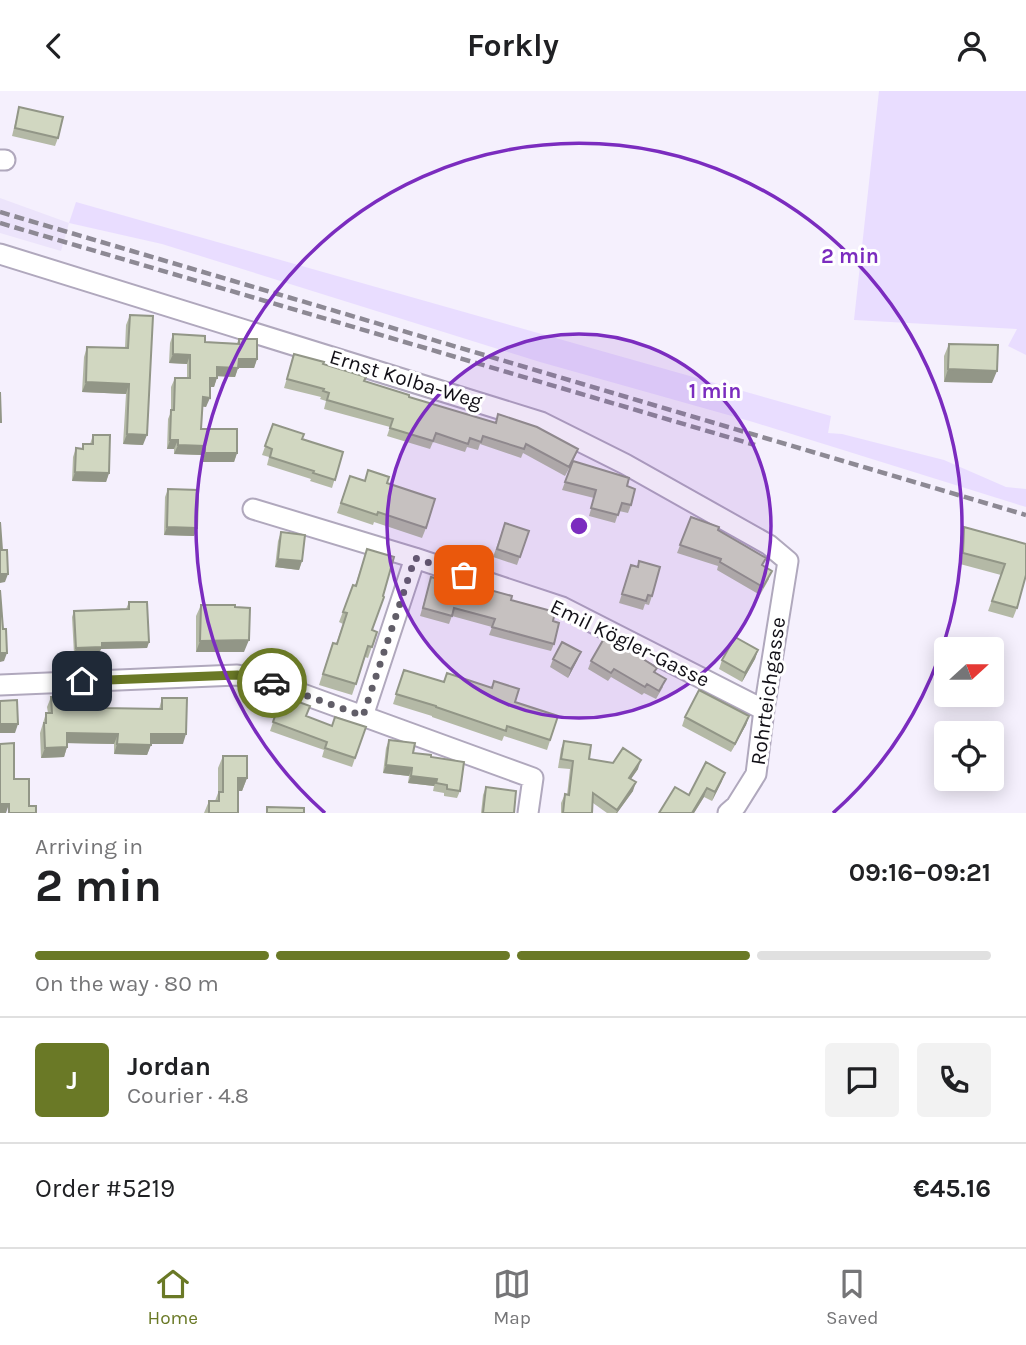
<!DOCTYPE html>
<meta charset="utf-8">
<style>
:root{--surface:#fff;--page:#f2f2f2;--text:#202124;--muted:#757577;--line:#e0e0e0;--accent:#6a7926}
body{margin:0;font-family:Karla,sans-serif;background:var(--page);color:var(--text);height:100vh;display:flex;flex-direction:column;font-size:26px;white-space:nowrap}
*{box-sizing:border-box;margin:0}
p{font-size:23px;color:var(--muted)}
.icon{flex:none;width:38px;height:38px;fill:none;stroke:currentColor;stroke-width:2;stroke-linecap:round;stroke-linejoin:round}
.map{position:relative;height:722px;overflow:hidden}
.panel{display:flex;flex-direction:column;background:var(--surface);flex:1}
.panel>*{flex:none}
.needle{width:46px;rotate:69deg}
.buttons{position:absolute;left:934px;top:546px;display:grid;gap:14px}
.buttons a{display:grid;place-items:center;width:70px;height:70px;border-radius:7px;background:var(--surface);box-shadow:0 4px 18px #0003;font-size:35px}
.pin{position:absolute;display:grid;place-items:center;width:60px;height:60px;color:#fff;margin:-30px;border-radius:14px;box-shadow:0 4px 10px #0006}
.courier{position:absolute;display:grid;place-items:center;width:70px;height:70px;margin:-35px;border:5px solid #6a7926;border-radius:50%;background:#fff;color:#222;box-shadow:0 2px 9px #0007}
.headline em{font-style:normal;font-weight:700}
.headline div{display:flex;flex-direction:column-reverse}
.headline{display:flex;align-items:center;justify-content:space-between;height:119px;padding:0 35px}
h1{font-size:46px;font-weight:700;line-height:52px}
.bar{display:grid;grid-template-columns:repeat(4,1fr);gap:10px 7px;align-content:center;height:84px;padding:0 35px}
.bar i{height:9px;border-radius:5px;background:var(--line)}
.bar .current{background:var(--accent)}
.bar p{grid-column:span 4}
.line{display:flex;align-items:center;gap:18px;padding:0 35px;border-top:2px solid var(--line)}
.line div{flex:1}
.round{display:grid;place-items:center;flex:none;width:74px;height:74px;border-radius:7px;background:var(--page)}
header{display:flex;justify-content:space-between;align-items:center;height:91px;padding:0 35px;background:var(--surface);font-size:32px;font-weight:700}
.menu{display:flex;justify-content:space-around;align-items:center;height:98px;border-top:2px solid var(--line);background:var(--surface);font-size:19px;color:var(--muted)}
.menu a{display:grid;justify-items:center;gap:4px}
.menu .current{color:var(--accent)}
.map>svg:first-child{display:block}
.built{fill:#ece4fb}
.green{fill:#e9ddff}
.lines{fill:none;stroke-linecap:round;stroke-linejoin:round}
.minor-casing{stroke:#b0a8bd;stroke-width:23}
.minor{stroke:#fff;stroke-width:19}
.rail{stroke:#8d8994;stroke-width:4.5;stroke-dasharray:10 5;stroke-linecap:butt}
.wall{fill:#b4b9a6}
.shaded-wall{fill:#929687}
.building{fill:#d1d7c1;stroke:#929687;stroke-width:2}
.done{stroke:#615e68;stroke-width:7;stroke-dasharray:0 12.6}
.route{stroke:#6a7926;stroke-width:9}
.ring{fill:none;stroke:#7b2cbf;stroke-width:3.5}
.labels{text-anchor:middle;stroke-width:6;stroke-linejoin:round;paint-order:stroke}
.street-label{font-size:21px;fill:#121017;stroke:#fff}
.centre{fill:#7b2cbf;stroke:#fff;stroke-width:3.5}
.ring-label{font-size:21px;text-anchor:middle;font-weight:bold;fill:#7b2cbf;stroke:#fff;stroke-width:6;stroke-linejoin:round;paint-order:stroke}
</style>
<header><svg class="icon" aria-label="back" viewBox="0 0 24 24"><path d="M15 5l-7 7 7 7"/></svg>Forkly<svg class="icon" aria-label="person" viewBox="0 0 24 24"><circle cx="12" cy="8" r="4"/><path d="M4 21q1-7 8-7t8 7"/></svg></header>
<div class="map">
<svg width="1026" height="722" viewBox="0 0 1026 722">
<rect width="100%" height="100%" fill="#f5f0fd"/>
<path class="built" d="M0,107L69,132L61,160L0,142Z"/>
<path class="green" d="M879,0H1026V264L1008,255L1017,238L854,229Z
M76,111L831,325L828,342L842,343L944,369L1006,396L1026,398V416L753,331L540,271L162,153L69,132Z"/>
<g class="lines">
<defs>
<path id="minor" d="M0,69H5
M0,163L541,331L625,373L769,454L788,470L764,619L756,683L736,715L728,722
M253,418L415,467L562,516L764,619
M0,594L237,584L275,593L533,687L528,722
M363,625L415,467"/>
</defs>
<use href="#minor" class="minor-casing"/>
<use href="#minor" class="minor"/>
<path class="rail" d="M0,121L1026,424
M0,132L755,354"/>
</g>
<path class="wall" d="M19,16L58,47L55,55L12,45Z
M130,224L143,354L123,353L126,303L82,301L84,266L87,256L125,257L126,234Z
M173,243L205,251L237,252L239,248L257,268L254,277H238L235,286L217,285L214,296H210L206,316L202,315L201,338L237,362L234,371H202V364L174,363V358H167L168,328L171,321V296L175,287H187V273L169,272L170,252Z
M949,253L992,292L944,291V265Z
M294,263L323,273L364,290L409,306L578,358L573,370L627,395L631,414L628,422L619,420L615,432L589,425L594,407L562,399L572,372L565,385L523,362L521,367L480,353L478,359L467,356L465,361L433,351L430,358L387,345L390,336L324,318L326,310L320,308L321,306L284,297Z
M273,333L302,348L343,361L332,397L310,390L311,388L267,374L269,366L262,364Z
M93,344L109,382L106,391L72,390L73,366L76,357L82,358L83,353H90Z
M350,385L364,389L387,392L426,437L422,447L374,431L373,434L337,422Z
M168,398L197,437L194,445L164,444L165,406Z
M691,426L718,439L763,475L769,488L760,504L717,479L718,475L677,462Z
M505,432L529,440L517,474L493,466Z
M964,436L1026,453L1017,517L1013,527L988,520L1001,484L960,473V447Z
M281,441L302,470L299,479L275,476L278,450Z
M367,458L372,539L377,541L368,567L365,566L352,604L319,594L329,563L336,553L343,533L339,531L353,494L355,495Z
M631,474L652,505L649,514L645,513L643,519L619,512Z
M431,486L511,509L553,530L554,553L551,560L489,544L492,536L452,525L449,533L420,525Z
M129,511L149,551L147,557L101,558L99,562L74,563L72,526L74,520L126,518Z
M201,514L244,561H196V525Z
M758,559L755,568L742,591L719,578L722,569Z
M581,561L577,570L568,587L550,576L553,568Z
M591,570L657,577L655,582L663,596L656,608L644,602L642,604L611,586L608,590L588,578Z
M404,579L515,611L558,625L547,659L504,645L502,650L432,626V625L393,613Z
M282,605L306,625L332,635L366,636L352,676L322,666L324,659L270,640Z
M51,606L79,607L103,617L159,618L162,607L183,653H151L147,664L114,663V653L67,652V656L64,666L41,667L40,642L46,622H48L47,616Z
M749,625L746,634L731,661L682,635L685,626Z
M389,649L413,662L431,666L460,700L457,707L444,705V702L433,700L434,695L408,692L409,685L383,682L386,657Z
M564,650L589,668L638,678L631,688L633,700L617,722H607L593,712L592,722H561V712L565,703L567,704L570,678L558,677L561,658Z
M223,665L247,687L242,700H238V722H204L209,710H215L218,702V677Z
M722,690L712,710L704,706L694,722H659L689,704Z
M486,696L514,722H481L483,704Z"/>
<path class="shaded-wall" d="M173,263L190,264L187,273L169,272Z
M239,268H257L254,277H238L235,286L214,285L217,276Z
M948,278L997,280L992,292L944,291Z
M210,287H217L214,296H207Z
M86,291L129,293L126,303L82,301Z
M203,306L210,307L206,316L199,315Z
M127,343L147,344L143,354L123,353Z
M170,349H178L174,358H167Z
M178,354L205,355L202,364L174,363Z
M205,362H237L234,371H202Z
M75,381L109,382L106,391L72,390Z
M167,436L197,437L194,445L164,444Z
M278,468L302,470L299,479L275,476Z
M0,483H8L5,491L0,492Z
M249,549L244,561H196L200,550Z
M149,551L147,557L101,558L99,562L74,563L76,557L102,552Z
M758,559L755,568L742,591L745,582Z
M581,561L577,570L568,587L571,578Z
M0,562H7L4,570L0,571Z
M749,625L746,634L731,661Z
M0,633H18L15,642H0Z
M67,642L118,643L114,653L63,652Z
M151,643H186L183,653H148Z
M117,653L151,654L147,664L114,663Z
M67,656L64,666L41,667L45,657Z
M641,669L638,678L626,695L629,687Z
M386,674L412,677L409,685L383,682Z
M725,682L722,690L712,710L715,701Z
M411,685L437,688L434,695L408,692Z
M238,687H247L242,700H234Z
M636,691L633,700L617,722H616Z
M707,697L704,706L694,722H692Z
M0,713H9L6,722H0Z"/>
<path class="building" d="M19,16L63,26L58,47L15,37Z
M130,224L153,225L147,344L127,343L129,293L86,291L87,256L128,257Z
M173,243L205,245V251L239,253V248H257V268H239L238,277L217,276V287H210V307L203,306L201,338H237V362H205V355L178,354V349H170L171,319H174L175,287H190V264L173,263Z
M949,253L998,254L997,280L948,278Z
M294,263L324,271L323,273L366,286L364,290L409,304V306L496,332L498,323L537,336L578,358L569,376L526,353L524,358L483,345L481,351L470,347L468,353L436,342L433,350L390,337L393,328L327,309L329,302L323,300L324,298L287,288Z
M0,301L1,331H0Z
M273,333L304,343L302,348L343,361L335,389L313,382L314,380L270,366L272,358L265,355Z
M93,344H110L109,382L75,381L76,357L83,358V353H93Z
M573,370L629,387L627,395L635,398L631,414L622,412L618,424L591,417L596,399L565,391Z
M368,379L389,386L387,392L435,408L426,437L378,421L377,424L341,412L350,385L365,390Z
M168,398L198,399L197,437L167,436Z
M691,426L719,436L718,439L766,467L762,474L772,480L763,496L720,471L721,468L680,454Z
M0,431L2,459H7L8,483H0Z
M505,432L529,440L520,466L497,458Z
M964,436L1026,453V484L1017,517L992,510L1005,473L963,462Z
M281,441L305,444L302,470L278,468Z
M367,458L394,466L383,505L384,506L372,539L377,541L372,556L368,555L356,593L323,583L333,552L337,553L347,522L343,521L353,494L356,495Z
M639,470L660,476L652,505L648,504L646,510L622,503L631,474L638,476Z
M431,486L456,493L457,490L512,505L511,509L555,521L553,530L559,532L554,553L492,536L495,528L454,517L452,525L423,517Z
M0,499L3,538H6L7,562H0Z
M129,511H147L149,551L102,552V556L76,557L74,520L129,518Z
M201,514H235V516L250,517L249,549L200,550Z
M606,544L657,577L654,581L666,588L659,600L647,593L645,596L614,578L611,582L591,570Z
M735,546L758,559L745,582L722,569Z
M562,551L581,561L571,578L553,568Z
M404,579L444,591L447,582L492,597L494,590L519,598L515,611L558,625L550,649L507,635L506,640L436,616V615L396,603Z
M699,599L749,625L735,653L685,626Z
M79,605V607H103V617L162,618V607H187L186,643H151V654L117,653L118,643L67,642V656L45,657L44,632H46V622H52L51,606Z
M282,605L310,615L306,625L332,635L335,626L366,636L355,667L325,657L327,651L273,631Z
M17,609L18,633H0V610Z
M389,649L415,652L413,662L431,664V666L464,671L460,700L447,698V694L436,692L437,688L411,685L412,677L386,674Z
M564,650L591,654L589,668L613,672L623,657L641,669L629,687L636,691L617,719L593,702L592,722H563L565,703L569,704L573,670L561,668Z
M14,652V688H29V715H36V722H9V713H0V653Z
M223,665H247V687H238V722H209V710H219V701H223Z
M706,671L725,682L715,701L707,697L692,722H659L675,696L689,704Z
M486,696L516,700L514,722H483Z
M267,716L304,717V722H267Z"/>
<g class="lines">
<path class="done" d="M272,592L363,625L415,467L464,484"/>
<path class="route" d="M82,590L237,584L272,592"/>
</g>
<circle cx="579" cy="435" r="192" fill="#7b2cbf" fill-opacity=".12"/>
<g class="ring">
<circle cx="579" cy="435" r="192"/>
<path d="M325 722A383 383 0 1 1 833 722"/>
</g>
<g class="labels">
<g class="street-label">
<text transform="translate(406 288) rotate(17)" y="7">Ernst Kolba-Weg</text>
<text transform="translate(630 552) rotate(26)" y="7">Emil Kögler-Gasse</text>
<text transform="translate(768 600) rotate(-82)" y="7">Rohrteichgasse</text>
</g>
</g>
<circle cx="579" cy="435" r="10" class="centre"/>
<g class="ring-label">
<text x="850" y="172">2 min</text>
<text x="715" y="307">1 min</text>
</g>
</svg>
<div class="buttons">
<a><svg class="needle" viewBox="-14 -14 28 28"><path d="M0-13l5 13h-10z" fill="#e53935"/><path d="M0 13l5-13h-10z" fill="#757577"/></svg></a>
<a><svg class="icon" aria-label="locate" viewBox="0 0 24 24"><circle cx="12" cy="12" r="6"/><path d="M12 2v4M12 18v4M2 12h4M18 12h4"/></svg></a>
</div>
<div class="pin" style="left:464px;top:484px;background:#ea580c"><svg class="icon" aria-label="bag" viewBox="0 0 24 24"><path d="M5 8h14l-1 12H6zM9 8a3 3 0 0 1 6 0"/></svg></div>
<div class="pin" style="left:82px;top:590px;background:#1f2937"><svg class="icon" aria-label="home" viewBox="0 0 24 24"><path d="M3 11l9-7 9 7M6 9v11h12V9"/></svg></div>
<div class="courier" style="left:272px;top:592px"><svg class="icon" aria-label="car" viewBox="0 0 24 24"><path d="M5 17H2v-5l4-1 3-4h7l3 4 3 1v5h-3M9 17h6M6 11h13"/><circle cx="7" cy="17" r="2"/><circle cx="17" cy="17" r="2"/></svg></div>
</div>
<section class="panel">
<div class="headline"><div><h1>2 min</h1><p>Arriving in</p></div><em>09:16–09:21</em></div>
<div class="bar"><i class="current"></i><i class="current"></i><i class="current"></i><i></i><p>On the way · 80 m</p></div>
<div class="line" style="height:126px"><b class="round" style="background:var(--accent);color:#fff">J</b><div><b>Jordan</b><p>Courier · 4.8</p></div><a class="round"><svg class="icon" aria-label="chat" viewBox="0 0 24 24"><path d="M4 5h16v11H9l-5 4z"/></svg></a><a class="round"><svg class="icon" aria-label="phone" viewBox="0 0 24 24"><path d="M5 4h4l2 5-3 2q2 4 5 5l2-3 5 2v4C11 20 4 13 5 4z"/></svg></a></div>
<div class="line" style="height:91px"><div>Order #5219</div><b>€45.16</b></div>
</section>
<nav class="menu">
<a class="current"><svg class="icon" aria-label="home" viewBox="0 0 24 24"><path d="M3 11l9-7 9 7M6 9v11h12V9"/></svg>Home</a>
<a><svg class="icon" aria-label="map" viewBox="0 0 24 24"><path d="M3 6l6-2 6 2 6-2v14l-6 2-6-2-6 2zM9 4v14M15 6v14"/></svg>Map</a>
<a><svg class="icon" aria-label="saved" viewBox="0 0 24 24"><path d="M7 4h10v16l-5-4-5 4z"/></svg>Saved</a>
</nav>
